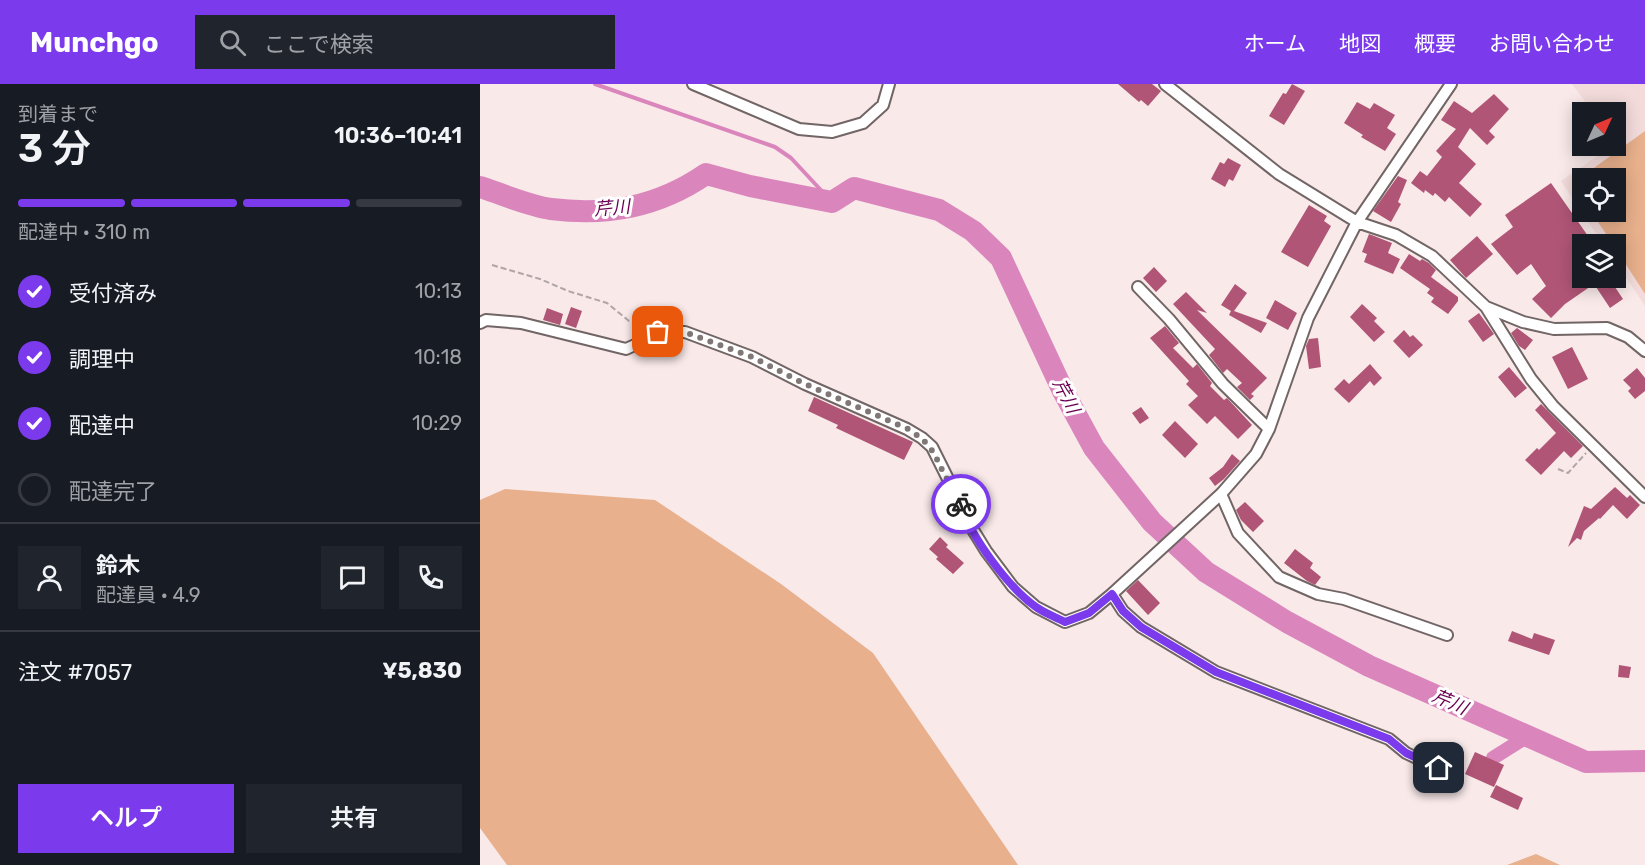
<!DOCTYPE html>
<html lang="ja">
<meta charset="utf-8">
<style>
:root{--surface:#171b24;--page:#20242c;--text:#f1f3f6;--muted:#9ea1a6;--line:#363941;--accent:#7c3aed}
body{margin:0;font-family:Rubik,"Noto Sans JP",sans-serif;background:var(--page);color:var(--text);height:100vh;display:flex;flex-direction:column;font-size:22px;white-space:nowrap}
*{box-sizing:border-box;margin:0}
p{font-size:20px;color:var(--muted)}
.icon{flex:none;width:33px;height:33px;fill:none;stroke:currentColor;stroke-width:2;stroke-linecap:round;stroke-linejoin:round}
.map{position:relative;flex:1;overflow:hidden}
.details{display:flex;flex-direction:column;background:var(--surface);width:480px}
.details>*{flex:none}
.needle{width:39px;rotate:46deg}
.tools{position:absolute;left:1092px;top:18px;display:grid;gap:12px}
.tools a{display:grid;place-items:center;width:54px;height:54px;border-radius:0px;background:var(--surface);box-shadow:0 3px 15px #0003;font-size:30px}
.pin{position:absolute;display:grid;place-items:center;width:51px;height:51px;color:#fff;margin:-26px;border-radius:12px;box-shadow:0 3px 9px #0006}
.courier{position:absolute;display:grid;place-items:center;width:60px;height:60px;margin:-30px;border:4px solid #7c3aed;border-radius:50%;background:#fff;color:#222;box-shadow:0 2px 8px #0007}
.summary em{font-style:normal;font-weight:600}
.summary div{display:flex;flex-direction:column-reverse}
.summary{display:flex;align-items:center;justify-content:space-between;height:102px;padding:0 18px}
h1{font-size:39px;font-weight:600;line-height:45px}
.bar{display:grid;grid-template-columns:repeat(4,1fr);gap:9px 6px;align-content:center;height:72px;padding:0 18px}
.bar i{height:8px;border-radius:4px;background:var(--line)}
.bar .selected{background:var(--accent)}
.bar p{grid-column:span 4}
.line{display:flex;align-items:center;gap:15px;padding:0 18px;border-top:2px solid var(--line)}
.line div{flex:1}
.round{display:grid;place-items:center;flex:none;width:63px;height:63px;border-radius:0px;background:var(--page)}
ol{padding:0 18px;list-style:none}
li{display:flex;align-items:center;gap:18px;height:66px}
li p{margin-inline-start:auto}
li .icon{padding:6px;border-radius:50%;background:var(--accent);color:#fff;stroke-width:4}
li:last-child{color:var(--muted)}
li i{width:33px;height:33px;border:3px solid var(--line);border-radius:50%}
.button{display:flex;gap:12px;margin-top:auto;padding:12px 18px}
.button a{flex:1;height:69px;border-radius:0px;background:var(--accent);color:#fff;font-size:24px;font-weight:600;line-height:69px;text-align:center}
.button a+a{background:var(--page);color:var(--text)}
header{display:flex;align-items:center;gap:36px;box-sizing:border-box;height:84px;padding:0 30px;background:var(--accent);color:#fff}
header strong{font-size:28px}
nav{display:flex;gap:33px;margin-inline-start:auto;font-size:21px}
.search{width:420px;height:54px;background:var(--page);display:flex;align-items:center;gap:15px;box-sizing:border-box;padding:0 21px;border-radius:0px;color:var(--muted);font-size:22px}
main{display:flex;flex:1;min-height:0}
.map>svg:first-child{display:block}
.built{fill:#f3dbdb;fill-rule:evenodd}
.green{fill:#e8b08c}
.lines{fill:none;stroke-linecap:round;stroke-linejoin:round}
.stream{stroke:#da86bd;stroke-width:4}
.canal{stroke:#da86bd;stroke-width:14}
.river{stroke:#da86bd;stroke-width:22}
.building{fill:#b05576}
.minor-casing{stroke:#726565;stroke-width:14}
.path{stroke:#b1a5a5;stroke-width:2;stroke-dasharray:6 3;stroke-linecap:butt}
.minor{stroke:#fff;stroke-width:10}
.done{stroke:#807777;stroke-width:6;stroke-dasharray:0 10.8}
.route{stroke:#7c3aed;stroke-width:8}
.labels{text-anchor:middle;stroke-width:6;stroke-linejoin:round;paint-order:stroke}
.water-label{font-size:18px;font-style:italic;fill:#6b0053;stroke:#fff}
</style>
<header>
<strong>Munchgo</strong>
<div class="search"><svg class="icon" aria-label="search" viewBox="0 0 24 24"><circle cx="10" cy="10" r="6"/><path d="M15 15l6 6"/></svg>ここで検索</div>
<nav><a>ホーム</a><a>地図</a><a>概要</a><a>お問い合わせ</a></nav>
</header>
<main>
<section class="details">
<div class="summary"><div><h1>3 分</h1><p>到着まで</p></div><em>10:36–10:41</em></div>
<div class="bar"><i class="selected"></i><i class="selected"></i><i class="selected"></i><i></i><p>配達中 · 310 m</p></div>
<ol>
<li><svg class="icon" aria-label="check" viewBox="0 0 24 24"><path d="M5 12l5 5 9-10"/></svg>受付済み<p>10:13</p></li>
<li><svg class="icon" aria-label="check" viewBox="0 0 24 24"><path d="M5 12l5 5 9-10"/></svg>調理中<p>10:18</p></li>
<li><svg class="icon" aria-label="check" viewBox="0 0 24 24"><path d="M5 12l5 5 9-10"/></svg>配達中<p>10:29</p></li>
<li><i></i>配達完了</li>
</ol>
<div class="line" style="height:108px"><a class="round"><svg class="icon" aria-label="person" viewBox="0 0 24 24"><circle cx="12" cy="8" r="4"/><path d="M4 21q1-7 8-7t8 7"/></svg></a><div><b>鈴木</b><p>配達員 · 4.9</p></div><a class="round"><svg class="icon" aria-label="chat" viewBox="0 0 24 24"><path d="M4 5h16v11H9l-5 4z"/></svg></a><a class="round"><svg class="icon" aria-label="phone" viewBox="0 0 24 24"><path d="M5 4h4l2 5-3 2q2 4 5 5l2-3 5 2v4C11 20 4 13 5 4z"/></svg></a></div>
<div class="line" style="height:78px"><div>注文 #7057</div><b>¥5,830</b></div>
<div class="button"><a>ヘルプ</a><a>共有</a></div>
</section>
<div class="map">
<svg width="1165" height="781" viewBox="0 0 1165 781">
<rect width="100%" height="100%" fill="#f9e9e9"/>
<path class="built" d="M1092,0H1165V222L1136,178V160H1123L1081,97L1132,62H1136V28H1113ZM1102,94H1136V128H1102Z"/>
<path class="green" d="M1165,47V210L1136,165V160H1133L1111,128H1136V94H1102V114L1093,99Z
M25,405L175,416L301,500L393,569L538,781H27L0,744V416Z
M1056,770L1080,781H1027Z"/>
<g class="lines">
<path class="stream" d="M115,0L295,63L311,74L352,118"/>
<path class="canal" d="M1013,674L1048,652"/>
<path class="river" d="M0,103C22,110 49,122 71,125C128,132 178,123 226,90L270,102L352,118L374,104L459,126L493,147L521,174L583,307L614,364L672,438L726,488L807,538L889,582L1106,678L1165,677"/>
</g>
<path class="building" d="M638,0H672L681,7L668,22L661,16L659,18Z
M812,0L825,7L804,41L789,32L803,9L806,10Z
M1014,10L1029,25L1009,47L1015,53L1007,61L990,44L978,63L996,80L979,99L1002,120L990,133L969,113L965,118L955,109L953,112L945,106L944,109L931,99L940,87L947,92L962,73L956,67L976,45L961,36L974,17L992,29Z
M877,18L890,25L894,19L915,31L907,44L916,50L905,67L881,53L883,51L864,39Z
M748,74L761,81L753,97L749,95L745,103L731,95L740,78L744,80Z
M918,92L927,96L918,118L921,120L911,138L893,127Z
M1071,99L1108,152L1102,156V194H1129L1143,215L1130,224L1114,200L1085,220L1071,234L1052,215L1066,202L1051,180L1037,191L1011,160L1033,143L1025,131Z
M829,121L847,132L844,137L851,142L828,183L801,168Z
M889,150L912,159L908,169L920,175L913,190L884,178L887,170L882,168Z
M997,152L1013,170L986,194L970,176Z
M929,170L940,177L942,175L949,179L956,186L951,193L978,213V217L968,230L951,218L954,214L947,209L950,205L920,184Z
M674,183L687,197L676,208L663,194Z
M755,200L767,209L754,227L787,239L781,249L749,231L751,227L741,221Z
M706,208L727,229L717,226L787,294L771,310L774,312L770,316L757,303L762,299L747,285L743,289L729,271L735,265L693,220Z
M795,216L817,229L808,246L786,234Z
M882,220L897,234L894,237L905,248L894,258L870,233Z
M91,223L102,227L96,244L85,240Z
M67,224L83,230L80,241L63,236Z
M999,229L1014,250L1003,258L988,237Z
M685,242L699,259L693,264L713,284L717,280L732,299L730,302L744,316L747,314L772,341L758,355L735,332L727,340L708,321L718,312L706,300L709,297L670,254Z
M1037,244L1053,256L1045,266L1039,262L1031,249Z
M924,246L930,253L933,251L943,261L929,274L913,257Z
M838,254L841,283L829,285L826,262L829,255Z
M1092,263L1108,295L1088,305L1072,273Z
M890,280L902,294L894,302L890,297L869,319L854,305L864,295L869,300Z
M1029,283L1047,304L1035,314L1018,293Z
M1157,284L1165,294V307L1155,315L1148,307L1151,304L1143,296Z
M334,313L433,358L424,376L356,344L358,341L328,327Z
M1061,320L1103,362L1091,374L1084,367L1061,391L1045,376L1057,364L1059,366L1076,349L1055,326Z
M661,323L669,334L660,340L652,329Z
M695,337L718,360L705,374L682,351Z
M752,370L760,377L744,395L735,402L729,394L743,383Z
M1135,403L1147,414L1150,411L1160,421L1147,435L1133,421L1120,435L1119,434L1104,447L1101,456L1097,454L1088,463L1104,422L1111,425Z
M765,418L784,437L773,448L761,436L756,426Z
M460,453L468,461L466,463L484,479L473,490L456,475L458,473L449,465Z
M815,465L833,479L830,484L841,493L835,501L827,497L804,479Z
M658,496L680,519L668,531L646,507Z
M1032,547L1052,555L1054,549L1075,556L1069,571L1028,557Z
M1139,581L1151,583L1149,594L1138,593Z
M995,668L1024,681L1014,703L985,690Z
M1016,701L1043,714L1038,726L1010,713Z"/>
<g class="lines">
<defs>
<path id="minor" d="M213,0L319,45L352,48L383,39L403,21L409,0
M685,0L799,90L877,138L916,151L952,172L1006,223L1051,295L1073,322L1165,413
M658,203L689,235L743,300L789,345
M1006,223L1043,238L1074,245L1127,244L1148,253L1165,267
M0,239L6,236L41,239L146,265L168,255L178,248H205L272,273L325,300L427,345L442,354L452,363L470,399L479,411L485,433L506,467L533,503L556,523L585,538L609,529L632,510L741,410L776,370L789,345L828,234L877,138L971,0
M741,410L758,449L799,493L838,510L864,515L967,551
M632,510L643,527L661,543L736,588L909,655L926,669L975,692"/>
</defs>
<use href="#minor" class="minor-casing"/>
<path class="path" d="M12,181L60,195L88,207L127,219L149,237L168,241
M1078,385L1088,389L1106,369"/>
<use href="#minor" class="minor"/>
</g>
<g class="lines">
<path class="done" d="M178,248H205L272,273L325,300L428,345C458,364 453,373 470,400C475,407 479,411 481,420"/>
<path class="route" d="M481,420C489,451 529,504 556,523C564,529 576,533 585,538L609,529L632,510L643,527L661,543L736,588L909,655L926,669L959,684"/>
</g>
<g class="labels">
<g class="water-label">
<text transform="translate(132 124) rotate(-5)" y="6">芹川</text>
<text transform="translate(586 312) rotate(63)" y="6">芹川</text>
<text transform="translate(970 618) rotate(24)" y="6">芹川</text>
</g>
</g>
</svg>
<div class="tools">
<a><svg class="needle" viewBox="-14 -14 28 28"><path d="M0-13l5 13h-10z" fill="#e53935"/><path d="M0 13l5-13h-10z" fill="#9ea1a6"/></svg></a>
<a><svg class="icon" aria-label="locate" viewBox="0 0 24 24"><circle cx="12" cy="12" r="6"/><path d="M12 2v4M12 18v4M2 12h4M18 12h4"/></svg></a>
<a><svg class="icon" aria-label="layers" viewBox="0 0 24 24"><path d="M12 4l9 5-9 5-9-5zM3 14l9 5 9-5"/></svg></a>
</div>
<div class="pin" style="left:178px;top:248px;background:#ea580c"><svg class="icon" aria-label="bag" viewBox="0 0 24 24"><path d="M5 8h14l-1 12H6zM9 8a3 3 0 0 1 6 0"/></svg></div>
<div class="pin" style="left:959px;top:684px;background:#1f2937"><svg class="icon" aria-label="home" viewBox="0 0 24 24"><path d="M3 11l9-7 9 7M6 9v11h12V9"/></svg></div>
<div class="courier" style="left:481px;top:420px"><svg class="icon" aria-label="bike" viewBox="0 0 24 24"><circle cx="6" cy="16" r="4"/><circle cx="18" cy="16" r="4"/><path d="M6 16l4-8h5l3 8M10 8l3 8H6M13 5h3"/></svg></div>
</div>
</main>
